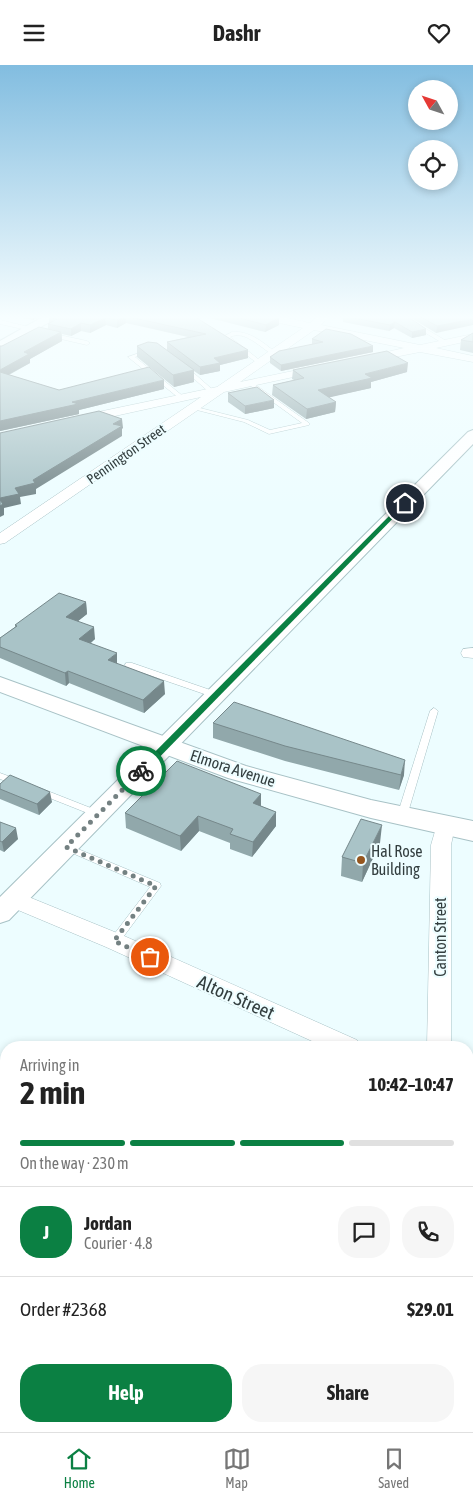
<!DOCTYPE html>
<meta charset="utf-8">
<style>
:root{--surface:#fff;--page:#f6f6f6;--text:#222;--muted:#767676;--line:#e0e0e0;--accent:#0b8043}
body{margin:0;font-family:"Asap Condensed",sans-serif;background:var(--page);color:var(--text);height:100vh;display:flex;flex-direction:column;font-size:19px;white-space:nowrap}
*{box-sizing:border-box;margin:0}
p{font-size:16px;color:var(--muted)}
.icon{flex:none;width:28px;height:28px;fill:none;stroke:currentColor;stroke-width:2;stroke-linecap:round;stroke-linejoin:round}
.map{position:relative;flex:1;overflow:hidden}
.drawer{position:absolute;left:0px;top:976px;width:474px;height:391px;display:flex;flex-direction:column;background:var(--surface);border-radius:20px 20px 0 0;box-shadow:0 2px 8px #0003}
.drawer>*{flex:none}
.needle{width:32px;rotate:310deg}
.fabs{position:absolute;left:408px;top:15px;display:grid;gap:10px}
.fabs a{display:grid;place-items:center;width:50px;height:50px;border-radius:50%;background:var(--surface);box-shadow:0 2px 8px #0003;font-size:25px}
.pin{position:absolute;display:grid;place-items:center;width:42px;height:42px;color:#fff;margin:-21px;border:2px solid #fff;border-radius:50%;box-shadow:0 1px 5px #0007}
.courier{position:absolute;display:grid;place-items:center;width:50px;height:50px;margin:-25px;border:4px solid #0b8043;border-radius:50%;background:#fff;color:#222;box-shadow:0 1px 6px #0007}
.head em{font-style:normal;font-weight:700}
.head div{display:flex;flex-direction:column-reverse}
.head{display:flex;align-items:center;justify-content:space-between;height:85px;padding:0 20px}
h1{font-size:32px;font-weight:700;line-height:38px}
.bar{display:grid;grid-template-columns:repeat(4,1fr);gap:8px 5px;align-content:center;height:60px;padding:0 20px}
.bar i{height:6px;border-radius:4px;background:var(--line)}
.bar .active{background:var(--accent)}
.bar p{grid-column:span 4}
.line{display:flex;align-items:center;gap:12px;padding:0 20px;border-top:1px solid var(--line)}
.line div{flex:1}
.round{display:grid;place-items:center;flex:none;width:52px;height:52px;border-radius:20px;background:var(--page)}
.action{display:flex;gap:10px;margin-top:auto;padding:10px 20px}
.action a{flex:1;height:58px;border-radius:20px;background:var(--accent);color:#fff;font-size:20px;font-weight:700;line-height:58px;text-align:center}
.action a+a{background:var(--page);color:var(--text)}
header{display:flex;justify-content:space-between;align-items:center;height:65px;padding:0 20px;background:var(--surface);font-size:22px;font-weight:700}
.tab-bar{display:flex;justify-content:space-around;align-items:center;height:70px;border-top:1px solid var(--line);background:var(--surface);font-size:14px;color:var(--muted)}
.tab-bar a{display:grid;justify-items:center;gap:2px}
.tab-bar .active{color:var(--accent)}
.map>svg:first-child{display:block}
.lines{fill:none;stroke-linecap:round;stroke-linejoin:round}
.service-casing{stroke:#a8c2c6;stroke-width:1}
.minor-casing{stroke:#a8c2c6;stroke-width:1}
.tertiary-casing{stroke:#a8c2c6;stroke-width:2}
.secondary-casing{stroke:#a8c2c6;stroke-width:2}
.service{fill:#fff;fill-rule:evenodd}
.minor{fill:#fff;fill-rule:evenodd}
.tertiary{fill:#fff;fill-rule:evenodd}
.secondary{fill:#fff;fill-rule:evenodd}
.wall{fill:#91a8ab}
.shaded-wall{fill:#76888b}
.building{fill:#a9c3c7;stroke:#76888b}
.route{fill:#0b8043}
.done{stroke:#748182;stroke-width:5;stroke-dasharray:0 9}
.poi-dot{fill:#96561f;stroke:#edfdff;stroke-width:2}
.labels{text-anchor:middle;stroke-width:4;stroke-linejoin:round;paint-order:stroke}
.far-street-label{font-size:14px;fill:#333e3f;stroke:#edfdff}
.street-label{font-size:16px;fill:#333e3f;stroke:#edfdff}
.poi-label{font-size:16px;fill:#333e3f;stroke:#edfdff;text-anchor:start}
.near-street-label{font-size:19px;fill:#333e3f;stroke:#edfdff}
</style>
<header><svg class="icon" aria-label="menu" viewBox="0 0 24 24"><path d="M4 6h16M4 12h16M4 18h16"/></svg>Dashr<svg class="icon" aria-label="heart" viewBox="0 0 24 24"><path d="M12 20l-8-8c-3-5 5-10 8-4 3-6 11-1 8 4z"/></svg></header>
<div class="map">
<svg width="473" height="1367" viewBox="0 0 473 1367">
<rect width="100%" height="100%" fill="#edfdff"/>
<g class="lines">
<defs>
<path id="service" d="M0,255L33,263L34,264L31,266L0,259Z
M416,258L448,277L449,278L444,279L414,261V259Z
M232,267C248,265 263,277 275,287L270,288C259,281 244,265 230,272L262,297L257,298L223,272Z
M50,268L87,276L90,278L87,280L48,271L47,270Z
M145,286L150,287L135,292L184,332V334H180L128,292Z
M184,303H188L213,325V327H209L184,305Z
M250,316L309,358V360L269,369L244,357L189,343L192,341L248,355L270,365L302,358L248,319L247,318Z
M126,598H132L219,628L220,630L219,632H213L126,602L125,600Z
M434,643L438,646L407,751L405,753H399L397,751L430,646Z
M0,708L19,715L21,717L16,720L0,714Z
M40,723L101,747L103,749L101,751H95L37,728L35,726L37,724Z
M66,779L160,818L161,821L118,879L114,880L110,879L109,876L150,822L63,784L61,782L63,780Z"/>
<path id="minor" d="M251,250H273L310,258L319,250H331L321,260L420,280L473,269V275L436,283L473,291V297L420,287L369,297L363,294L365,292L404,283L314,265L240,317L317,301L321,302L323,304L321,306L224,327L5,478L0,479V468L201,332L83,358L77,354L79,351L217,322L303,263L256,253Z
M473,583V593L463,592L461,588L463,584Z
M445,754L452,756L455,761L451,780V982H427L431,780L438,756Z
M14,826L122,870L357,975L360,982H325L106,882L6,840L3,834L6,828Z
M0,1089L6,1091V1117L0,1115Z
M468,1324L473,1325V1357L468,1355Z
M420,1361H452V1367H420Z"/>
<path id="tertiary" d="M46,250H62L0,285V276Z
M473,365V379L9,855L0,858V832L468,367Z"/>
<path id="secondary" d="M0,612L246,701L371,735L473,756V776L371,753L228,713L0,627Z"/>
</defs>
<use href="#service" class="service-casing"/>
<use href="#minor" class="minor-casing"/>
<use href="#tertiary" class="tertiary-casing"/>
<use href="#secondary" class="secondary-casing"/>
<use href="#service" class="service"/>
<use href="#minor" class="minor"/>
<use href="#tertiary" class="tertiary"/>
<use href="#secondary" class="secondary"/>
</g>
<path class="wall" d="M10,250H42L33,255Z
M184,250V252L248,293L220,300V306L200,310L194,306V317L174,322L137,292V281L167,285V277L188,272L126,258L117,263L106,260L90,268L81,266L71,271L62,269V276L30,294V298L9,310L59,325L164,324L79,345V349L0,366V281H2L48,264V259L49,258V252Z
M198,250H269L279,260L265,267Z
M283,250H297L293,252Z
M345,250H473L436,268L408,251L407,252L426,270L412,273L394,263L389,266L343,257V251Z
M473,268V288L460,285L461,275Z
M312,274L373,287L281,306L270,298V292L312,279Z
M293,305L407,307L371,317V323L329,332L336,337L335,347L306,354L272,330L273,320L294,315L292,314Z
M228,328L274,343L245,349L228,337Z
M86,537L87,549L78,556L95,574L91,578L117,599L165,629L144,648L69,618L66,621L0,593V573L15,562V560Z
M213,658L404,710L399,725L285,696L213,673Z
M0,719L52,737L39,750L0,734Z
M261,729V741L276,747V761L252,792L230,784V778L199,766L181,786L126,763L125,748Z
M0,757L18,774L4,787L0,785Z
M380,778L362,817L341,811L342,792Z
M6,1218V1255L0,1251V1226Z"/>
<path class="shaded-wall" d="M32,250H42L33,255Z
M125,251L126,258L117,263V255Z
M279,252V260L265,267L266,260Z
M105,253L106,260L90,268V260Z
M473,254V260L436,268L437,261Z
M395,257L394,263L389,266L390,260Z
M81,258V266L71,271V264Z
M426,264V270L412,273V267Z
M61,267L62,276L30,294V298L0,314V305L24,287Z
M373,281V287L281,306V300Z
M248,285V293L220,300V306L200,310V302L214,293Z
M408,298L407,307L371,317V323L318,335V325L365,309Z
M194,305V317L174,322L173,310Z
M164,315V324L79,345V349L0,366V356L72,337Z
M274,335V343L245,349V341Z
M336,337L335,347L306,354L307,344Z
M122,354L123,363L122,364V371L36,424V429L20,432L21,439L4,443V450L0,452V433L15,423L33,415L113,359Z
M86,537L87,549L68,564L66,552Z
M94,562L95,574L80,586L79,574Z
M117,588V600L108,595Z
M68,606L69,618L66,621L65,608Z
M164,616L165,629L144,648L143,635Z
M405,695L404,710L399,725L401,710Z
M50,727L52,737L39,750L37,739Z
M261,729V744L253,738Z
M276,747V761L252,792L253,777Z
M198,751L199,766L181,786L180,771Z
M382,760L380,778L362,817L363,798Z
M16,763L18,774L4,787L2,777Z"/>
<path class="building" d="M51,250H180V252H186L189,250H192L248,285L214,293L220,298L200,302L167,277L206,269L125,251L117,255L105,253L90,260L81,258L71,264L48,259L57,254L49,252Z
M228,250H269L279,252L266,260Z
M345,250H406L407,251L426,264L412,267L395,257L390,260L343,251Z
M417,250H473V254L437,261Z
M39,262L61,267L24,287L29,289L0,305V281H2Z
M326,264L351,269L373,281L281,300L270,292L279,286L323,277L312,274Z
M473,268V277L461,275Z
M148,277L157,278L194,305L173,310L137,281Z
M387,286L408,298L365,309L372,313L318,325L336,337L307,344L273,320L304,313L293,305Z
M149,302L164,315L72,337L78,339L0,356V307L59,325Z
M257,322L274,335L245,341L228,328Z
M99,346L122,354L113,359L122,361L33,415L35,418L15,423L19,429L0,433V368Z
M0,435L3,439L0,441Z
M59,528L86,537L66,552L94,562L79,574L117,588L108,595L164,616L143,635L68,606L65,608L0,582V573L17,561L15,560Z
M234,637L405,695L401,710L285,681L213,658Z
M177,696L261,729L253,738L276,747L253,777L230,769L233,764L198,751L180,771L125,748Z
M10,710L50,727L37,739L0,724V719Z
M361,754L382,760L363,798L342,792Z
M0,757L16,763L2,777L0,776Z
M6,1218V1246L0,1242V1226Z"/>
<linearGradient id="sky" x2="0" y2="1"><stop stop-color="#82bde0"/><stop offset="0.57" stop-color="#f7feff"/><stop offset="1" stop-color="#f7feff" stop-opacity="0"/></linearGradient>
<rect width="473" height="442" fill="url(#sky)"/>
<path class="route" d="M403,437L408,438L144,708H138V704Z"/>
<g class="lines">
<path class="done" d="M141,706L66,782L156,821L114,876L150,892"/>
</g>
<circle class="poi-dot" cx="361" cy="795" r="5"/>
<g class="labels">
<g class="far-street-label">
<text transform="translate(126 389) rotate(-35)" y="5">Pennington Street</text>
</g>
<g class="street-label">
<text transform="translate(233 703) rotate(18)" y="6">Elmora Avenue</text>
<text transform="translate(440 872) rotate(-90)" y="6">Canton Street</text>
</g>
<g class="poi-label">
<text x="371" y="792">Hal Rose<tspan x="371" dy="18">Building</tspan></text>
</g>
<g class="near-street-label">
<text transform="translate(236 932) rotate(24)" y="7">Alton Street</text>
</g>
</g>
</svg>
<div class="fabs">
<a><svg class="needle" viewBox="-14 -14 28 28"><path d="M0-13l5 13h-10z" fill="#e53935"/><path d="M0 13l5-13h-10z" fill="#767676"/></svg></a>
<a><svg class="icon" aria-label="locate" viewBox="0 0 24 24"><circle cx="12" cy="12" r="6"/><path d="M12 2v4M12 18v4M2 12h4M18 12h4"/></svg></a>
</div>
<div class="pin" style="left:150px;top:892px;background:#ea580c"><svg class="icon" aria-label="bag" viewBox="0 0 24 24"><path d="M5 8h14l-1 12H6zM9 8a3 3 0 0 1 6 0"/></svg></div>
<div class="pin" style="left:405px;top:438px;background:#1f2937"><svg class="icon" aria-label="home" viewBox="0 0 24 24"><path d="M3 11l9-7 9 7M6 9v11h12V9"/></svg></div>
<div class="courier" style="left:141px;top:706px"><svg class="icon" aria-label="bike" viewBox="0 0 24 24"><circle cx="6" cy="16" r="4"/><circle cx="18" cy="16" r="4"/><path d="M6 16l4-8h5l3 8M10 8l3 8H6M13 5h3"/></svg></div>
<section class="drawer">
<div class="head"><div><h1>2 min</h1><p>Arriving in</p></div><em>10:42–10:47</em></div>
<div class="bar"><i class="active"></i><i class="active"></i><i class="active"></i><i></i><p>On the way · 230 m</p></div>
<div class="line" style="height:90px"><b class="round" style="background:var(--accent);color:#fff">J</b><div><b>Jordan</b><p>Courier · 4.8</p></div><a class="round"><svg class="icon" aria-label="chat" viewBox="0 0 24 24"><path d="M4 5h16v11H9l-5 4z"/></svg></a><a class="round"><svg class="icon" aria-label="phone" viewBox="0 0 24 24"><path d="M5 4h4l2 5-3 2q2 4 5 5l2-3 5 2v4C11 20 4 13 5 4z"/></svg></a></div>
<div class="line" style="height:65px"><div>Order #2368</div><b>$29.01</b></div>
<div class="action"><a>Help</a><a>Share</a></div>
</section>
</div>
<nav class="tab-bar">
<a class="active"><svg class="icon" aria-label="home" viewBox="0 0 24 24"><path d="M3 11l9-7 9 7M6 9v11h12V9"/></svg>Home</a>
<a><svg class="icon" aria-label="map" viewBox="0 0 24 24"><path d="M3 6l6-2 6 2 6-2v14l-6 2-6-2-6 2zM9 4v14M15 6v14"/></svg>Map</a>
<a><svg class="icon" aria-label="saved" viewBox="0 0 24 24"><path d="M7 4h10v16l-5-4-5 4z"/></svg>Saved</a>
</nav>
